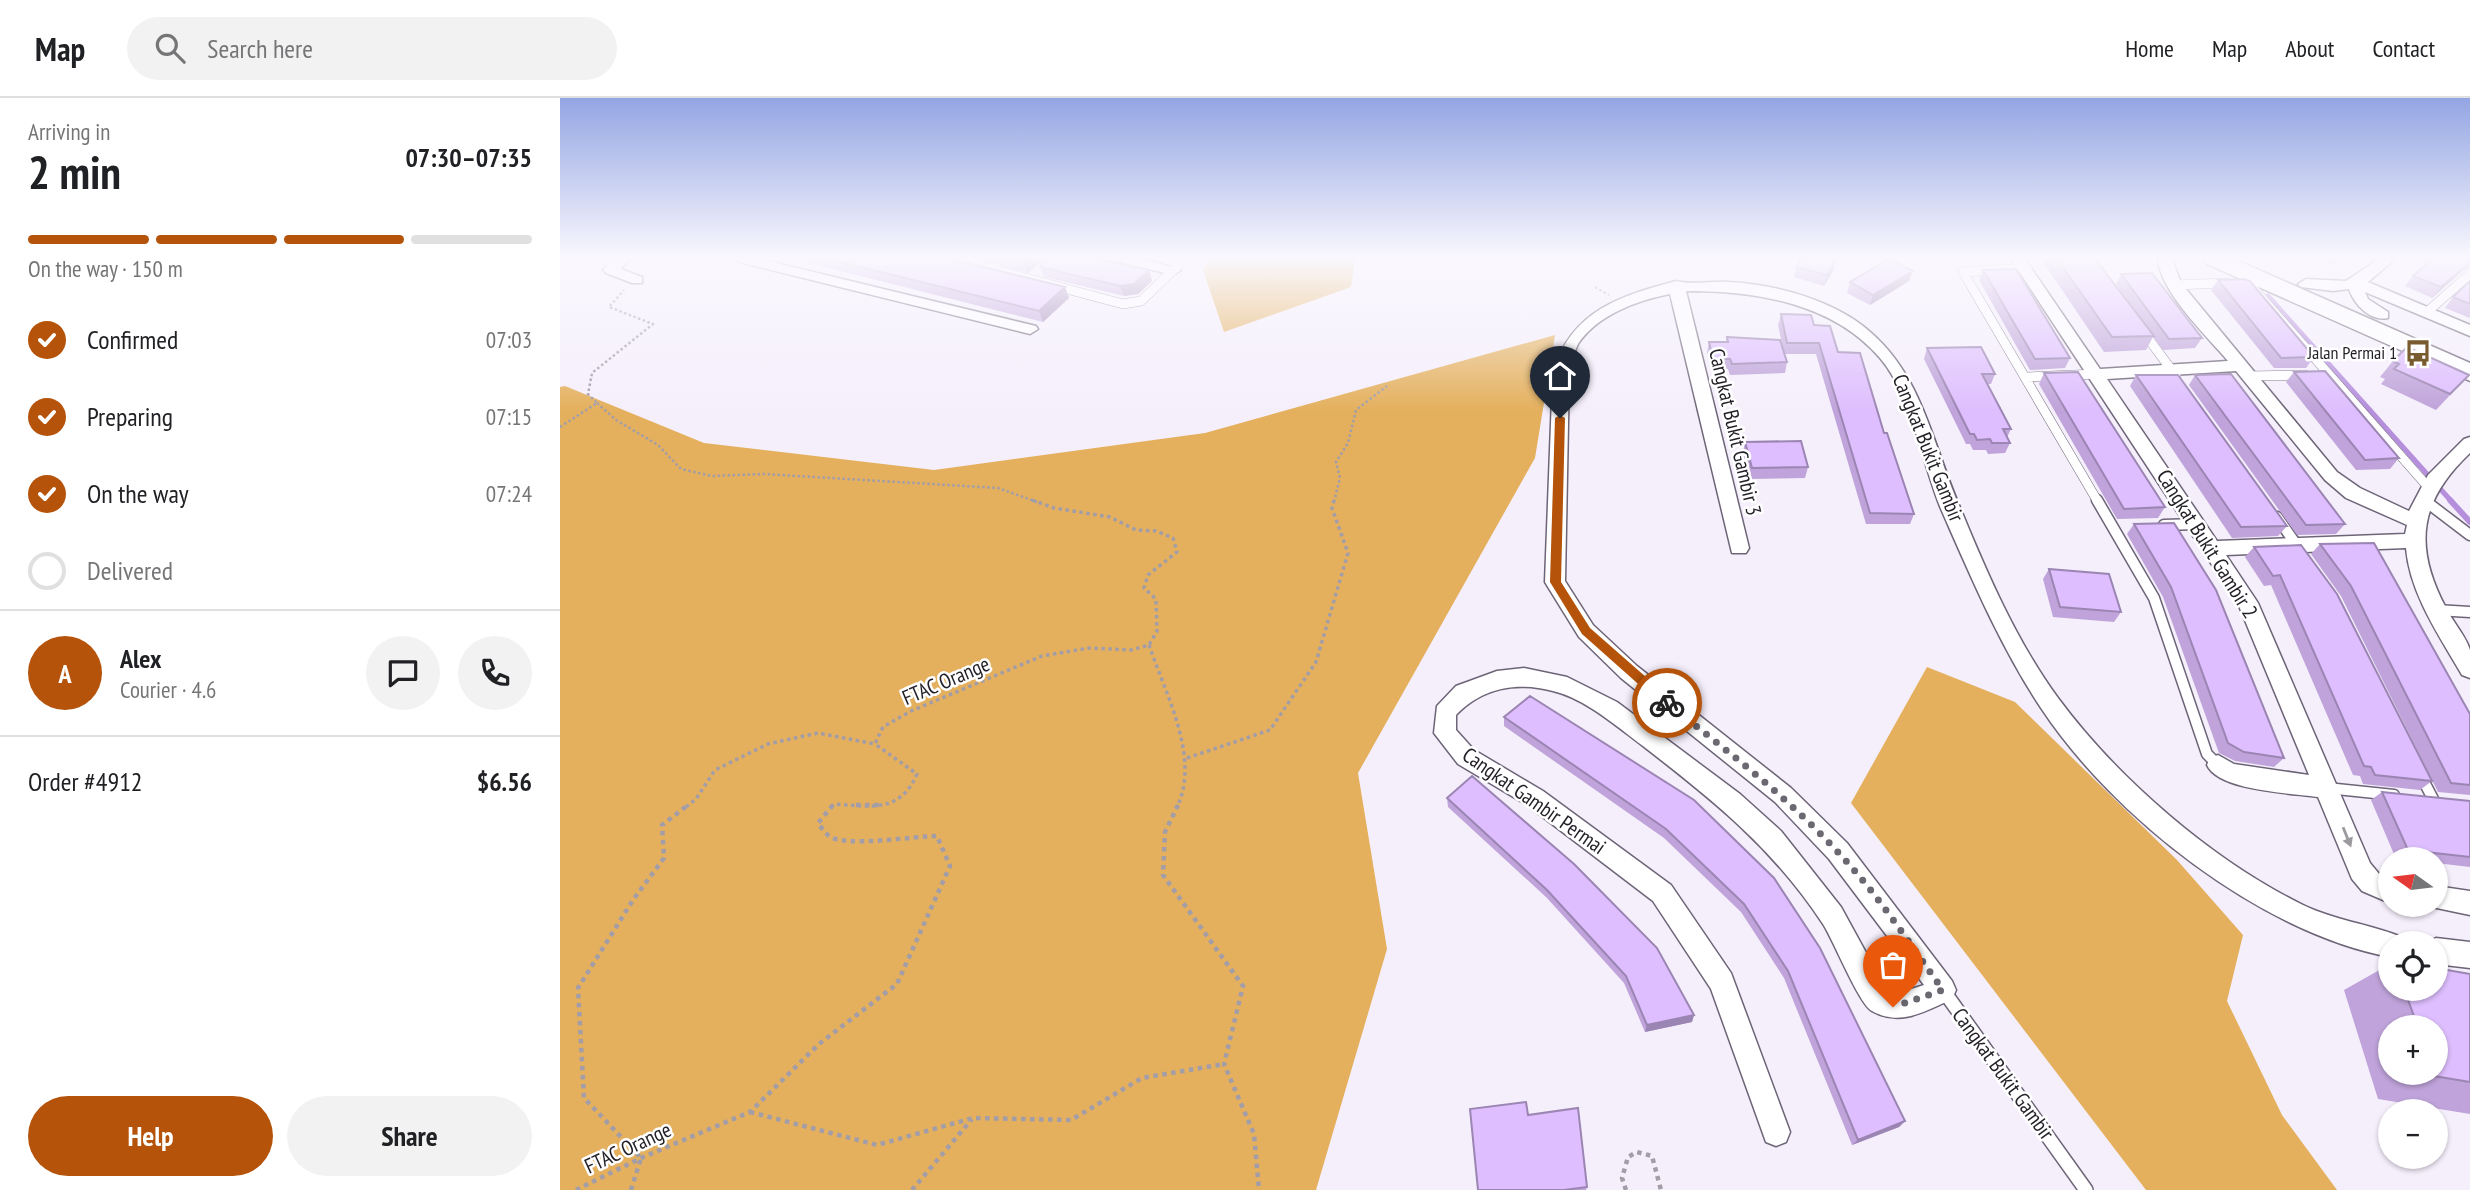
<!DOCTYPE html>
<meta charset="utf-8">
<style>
:root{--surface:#fff;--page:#f2f2f2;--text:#202124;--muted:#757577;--line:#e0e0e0;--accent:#b45309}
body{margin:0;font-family:"PT Sans Narrow",sans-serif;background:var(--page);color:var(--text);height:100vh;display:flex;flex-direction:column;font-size:26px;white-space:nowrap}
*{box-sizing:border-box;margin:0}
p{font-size:23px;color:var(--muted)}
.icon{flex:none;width:38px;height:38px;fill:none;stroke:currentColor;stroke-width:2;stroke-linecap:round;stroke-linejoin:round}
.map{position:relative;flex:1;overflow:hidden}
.drawer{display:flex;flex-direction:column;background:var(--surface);width:560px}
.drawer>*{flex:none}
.needle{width:46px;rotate:284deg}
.buttons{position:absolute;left:1818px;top:749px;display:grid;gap:14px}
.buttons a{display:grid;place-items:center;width:70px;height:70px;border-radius:50%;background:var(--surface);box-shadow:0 2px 5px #0004;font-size:35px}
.pin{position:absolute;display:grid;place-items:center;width:60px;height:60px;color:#fff;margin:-72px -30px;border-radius:50% 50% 50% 0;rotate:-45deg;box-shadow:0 0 7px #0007}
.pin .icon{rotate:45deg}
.courier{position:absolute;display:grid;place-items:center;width:70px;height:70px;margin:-35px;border:5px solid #b45309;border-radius:50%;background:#fff;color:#222;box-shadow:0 2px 9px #0007}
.summary em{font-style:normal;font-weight:600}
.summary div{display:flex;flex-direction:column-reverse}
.summary{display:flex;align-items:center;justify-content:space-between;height:119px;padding:0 28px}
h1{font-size:46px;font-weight:600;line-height:52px}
.bar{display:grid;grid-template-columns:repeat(4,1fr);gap:10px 7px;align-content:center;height:84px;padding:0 28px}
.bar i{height:9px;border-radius:5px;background:var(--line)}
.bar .active{background:var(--accent)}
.bar p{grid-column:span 4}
.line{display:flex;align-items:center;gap:18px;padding:0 28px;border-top:2px solid var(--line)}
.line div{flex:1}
.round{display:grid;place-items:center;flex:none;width:74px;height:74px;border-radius:37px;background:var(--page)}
ol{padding:0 28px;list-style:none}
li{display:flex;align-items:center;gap:21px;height:77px}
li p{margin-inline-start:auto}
li .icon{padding:7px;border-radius:50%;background:var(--accent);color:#fff;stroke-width:4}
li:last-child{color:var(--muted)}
li i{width:38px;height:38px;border:4px solid var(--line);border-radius:50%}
.cta{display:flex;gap:14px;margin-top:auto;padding:14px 28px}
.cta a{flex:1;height:80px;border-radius:42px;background:var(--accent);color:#fff;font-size:28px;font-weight:600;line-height:80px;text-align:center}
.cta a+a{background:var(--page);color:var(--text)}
header{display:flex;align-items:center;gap:42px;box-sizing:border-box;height:98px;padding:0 35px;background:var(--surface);border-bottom:2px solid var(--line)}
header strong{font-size:33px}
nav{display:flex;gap:38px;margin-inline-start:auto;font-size:24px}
.search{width:490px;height:63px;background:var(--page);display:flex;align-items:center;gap:18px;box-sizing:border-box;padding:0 24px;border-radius:38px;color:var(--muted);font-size:26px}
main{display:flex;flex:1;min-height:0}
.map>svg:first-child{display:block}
.forest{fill:#e4b05d}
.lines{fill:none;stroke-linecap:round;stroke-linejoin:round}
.stream-far1{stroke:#b58edc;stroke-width:5}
.stream{stroke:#b58edc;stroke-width:6}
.service-far2-casing{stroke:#6d6477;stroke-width:10}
.service-far1-casing{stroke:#6d6477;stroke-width:13}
.service-casing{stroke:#6d6477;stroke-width:16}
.minor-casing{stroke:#6d6477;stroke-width:3}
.primary-casing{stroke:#6d6477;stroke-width:3}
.path-far2{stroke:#a39da8;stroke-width:2.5;stroke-dasharray:2.5 2.5;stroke-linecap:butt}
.path-far1{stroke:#a39da8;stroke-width:3.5;stroke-dasharray:3.5 3.5;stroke-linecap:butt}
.path{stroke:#a39da8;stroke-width:4.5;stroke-dasharray:4.5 4.5;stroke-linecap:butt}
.service-far2{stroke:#fff;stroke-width:9}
.service-far1{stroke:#fff;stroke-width:10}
.service{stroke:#fff;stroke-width:13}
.minor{fill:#fff;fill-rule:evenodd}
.primary{fill:#fff;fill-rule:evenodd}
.wall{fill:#bfa3da;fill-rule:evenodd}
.shaded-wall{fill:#9b85b2}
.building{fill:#debefe;stroke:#9b85b2;stroke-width:2}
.oneway{fill:#9c9a9e}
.route{fill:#b45309}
.done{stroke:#6c6872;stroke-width:7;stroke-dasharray:0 12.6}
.labels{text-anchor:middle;stroke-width:5;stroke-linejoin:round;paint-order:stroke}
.far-poi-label{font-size:18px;fill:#231f27;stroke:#fff;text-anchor:end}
.street-label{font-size:21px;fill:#231f27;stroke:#fff}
</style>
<header>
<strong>Map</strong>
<div class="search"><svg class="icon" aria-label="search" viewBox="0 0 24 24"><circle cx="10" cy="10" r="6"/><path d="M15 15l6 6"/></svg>Search here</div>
<nav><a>Home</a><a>Map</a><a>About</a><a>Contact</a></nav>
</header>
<main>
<section class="drawer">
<div class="summary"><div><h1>2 min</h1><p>Arriving in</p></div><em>07:30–07:35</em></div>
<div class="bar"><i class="active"></i><i class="active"></i><i class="active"></i><i></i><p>On the way · 150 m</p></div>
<ol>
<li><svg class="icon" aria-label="check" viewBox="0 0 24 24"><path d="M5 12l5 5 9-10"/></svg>Confirmed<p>07:03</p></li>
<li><svg class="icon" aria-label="check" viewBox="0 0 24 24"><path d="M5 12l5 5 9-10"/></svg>Preparing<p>07:15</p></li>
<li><svg class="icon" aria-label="check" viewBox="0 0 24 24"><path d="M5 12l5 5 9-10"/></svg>On the way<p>07:24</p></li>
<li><i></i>Delivered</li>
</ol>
<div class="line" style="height:126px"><b class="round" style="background:var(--accent);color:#fff">A</b><div><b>Alex</b><p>Courier · 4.6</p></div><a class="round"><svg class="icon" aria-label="chat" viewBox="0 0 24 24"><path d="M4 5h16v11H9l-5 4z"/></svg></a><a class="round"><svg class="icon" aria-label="phone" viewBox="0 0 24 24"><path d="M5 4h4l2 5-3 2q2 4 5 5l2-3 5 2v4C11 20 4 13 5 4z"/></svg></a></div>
<div class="line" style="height:91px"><div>Order #4912</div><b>$6.56</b></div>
<div class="cta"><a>Help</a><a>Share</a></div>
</section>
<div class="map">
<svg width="1910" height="1092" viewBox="0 0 1910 1092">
<rect width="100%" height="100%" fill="#f5effc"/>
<path class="forest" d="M650,161H795L791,189L664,234L643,172Z
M995,237L975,360L798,675L827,851L756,1092H0V289L5,288L144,345L374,372L645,335Z
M1367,569L1455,604L1617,762L1683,837L1667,903L1722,1017L1777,1092H1586L1291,705Z"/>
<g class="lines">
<path class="stream-far1" d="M1708,198L1892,404"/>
<path class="stream" d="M1890,402L1910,424"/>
<defs>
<path id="service-far2" d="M45,161L56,165
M1467,170L1403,174L1538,404
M443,174L563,206L581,203L625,161
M1614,187L1667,185
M1693,190L1869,390
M1867,214L1910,176
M1582,232L1616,278
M1688,278L1745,277
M1467,279L1537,276
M1864,402L1866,404"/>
<path id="service-far1" d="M1537,402L1594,500L1647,656L1658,667
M1864,402L1910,437
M1717,419L1740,452
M1604,427L1637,426
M1876,512L1910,514
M1860,676L1873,701
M1767,690L1834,697"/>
<path id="service" d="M1383,892L1526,1092"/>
<path id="minor" d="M54,161H69L61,171L82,179V185H72L46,175L43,172Z
M177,161H200L476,228L478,231L470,236L179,164Z
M558,161H583L621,172L613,177L560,164Z
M1451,161H1465L1540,271L1668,263C1647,238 1600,194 1598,161H1612L1621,185L1777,374L1800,390L1849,413L1868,377L1904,341L1910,339V355C1859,403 1853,448 1886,510C1892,523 1906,538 1910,552C1910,560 1910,572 1910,580L1902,577C1880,539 1850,496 1846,450L1666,457L1698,505L1810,765L1820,777L1830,782V805L1802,793L1792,781L1758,699C1731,695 1659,693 1647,667L1650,660L1658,657L1674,666L1749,677L1679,508ZM1676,273L1765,382L1786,400L1847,427L1845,436L1657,443L1547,281Z
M1819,161H1835L1808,184L1910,227V238L1805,194L1808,201L1828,214V220C1810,224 1794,206 1789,191L1773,193L1741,189L1738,186L1746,181L1786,183Z
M1116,183C1132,187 1152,183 1169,184C1213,186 1268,201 1303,228C1362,274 1371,342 1399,407C1426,473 1456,543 1498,600C1558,681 1653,763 1743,807C1774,822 1808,826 1839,838L1842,845H1830V859C1701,835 1553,719 1481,610C1440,548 1411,479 1381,411C1362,366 1352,297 1320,260C1272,204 1194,193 1126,193L1189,450L1186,455H1172L1110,196C1078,202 1037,217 1018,246C1014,254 1012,264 1009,273L1005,483L1033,527L1077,568L1231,690L1287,745L1392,883L1396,892L1392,901C1366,913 1340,929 1312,913C1299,906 1274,843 1263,826C1213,750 1154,703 1083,648C1056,628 1026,601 993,593C956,583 922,590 896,617V632L914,652L983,693L1111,787L1171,875L1230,1034L1226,1044L1216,1048L1206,1044L1151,891L1093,803L967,707L898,666L874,635L877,608L896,588L937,573L964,570L1007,579L1057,604L1180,696L1221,733L1281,809L1327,893L1342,894L1364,887L1269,761L1215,704L1061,580L1019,539L988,489L985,484L993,273C1013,212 1060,198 1116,183Z
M1876,788L1910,793V817L1867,808L1876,807Z
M1876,840L1910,844V870L1876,866V845H1866Z"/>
<path id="primary" d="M1643,161H1674L1910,265V283L1647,166Z"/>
</defs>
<use href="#service-far2" class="service-far2-casing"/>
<use href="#service-far1" class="service-far1-casing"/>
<use href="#service" class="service-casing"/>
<use href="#minor" class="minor-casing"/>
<use href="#primary" class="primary-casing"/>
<path class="path-far2" d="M1035,189L1049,197
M37,305L56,322L98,347L121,371L152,378L204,376L438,390L477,404
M0,329L37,305L28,296L32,275L93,226L49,209L64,192
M774,404L780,380L776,364L788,345L796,312L827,288"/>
<path class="path-far1" d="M589,547C605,595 641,660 617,709
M627,660L710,632L756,564L788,455L772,410L774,402
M126,709L136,701L155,672L208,646L258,635L315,646
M271,709L274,706C310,708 340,716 357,676L315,646L323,629L351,613L482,558L529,550L571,552L589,547L597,533L596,501L584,490L588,477L617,454L613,440L596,433L576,432L550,419L494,410L472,402"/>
<path class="path" d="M296,707H319
M618,707L605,734L603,777L683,888L664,966L694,1036L699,1092
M190,1014L317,1047L413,1020L511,1022L582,980L664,966
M16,1092L81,1060L190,1014L259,946L337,886L390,768L377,738C353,738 285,750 269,738C265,735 261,729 258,725L273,707
M71,1092L81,1060L24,1000L18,890L73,802L104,760L102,727L128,707
M352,1092L412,1021
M1066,1092L1062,1080L1068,1059L1077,1054L1092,1058L1101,1092"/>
<use href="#service-far2" class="service-far2"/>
<use href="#service-far1" class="service-far1"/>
<use href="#service" class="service"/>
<use href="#minor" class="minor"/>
<use href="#primary" class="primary"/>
</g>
<path class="wall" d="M233,161H390L505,189L509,200L483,224Z
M411,161H485L468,175Z
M1481,161H1535L1573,210L1556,186L1561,176L1642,240L1635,250L1603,252L1593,239L1586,252L1544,254Z
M1753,161H1778L1774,166Z
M1910,161V170L1905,171L1872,200L1845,188L1853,178Z
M480,169L589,172L592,183L578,196L564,198L484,179Z
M1236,169L1274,171L1264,188L1234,179Z
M1423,172L1510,260L1505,270L1470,272L1419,182Z
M1658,182L1754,259L1746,270H1714L1651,192Z
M1349,183L1310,207L1287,195L1290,184Z
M1910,183V220L1885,210L1893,199Z
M1221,216L1254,227L1278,254L1324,335L1354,416L1350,426H1306L1256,256H1224L1218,227Z
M1167,239L1227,264L1225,275L1170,277L1168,271L1152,272L1147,255L1149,244H1166Z
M1367,250L1435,276L1431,286H1428L1451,331L1447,339L1450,345L1445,355L1428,356L1426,352H1413L1410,346H1406L1364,261Z
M1833,263L1909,277L1876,312L1821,286L1825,281L1820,279Z
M1734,274L1839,360L1830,371L1796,372L1726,284Z
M1484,275L1605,409L1598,420L1557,421L1479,286Z
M1576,277L1727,428L1718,438L1672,440L1570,288Z
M1635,277L1785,426L1776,436L1737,437L1629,287Z
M1185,344L1248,369L1245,380L1189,381L1183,355Z
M1574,426L1724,660L1714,669L1675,663L1659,655L1603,499L1567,436Z
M1760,446L1910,616V697L1878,694L1781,498L1751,456Z
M1741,447L1872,683L1860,692L1803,686L1800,678L1793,677L1711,487L1704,488L1685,459L1694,449Z
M1489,471L1561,514L1554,524L1493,519L1483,481Z
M944,619L1134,702L1345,1023L1339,1029L1292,1047L1224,880L1181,814L1104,740L944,628Z
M1822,694L1910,703V769L1876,765V761H1836L1811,702Z
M887,700L1134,917L1132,924L1085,934L1064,885L987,800L888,709Z
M1830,866V891H1876L1910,876V1016L1818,1001L1784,892ZM1830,929H1876V975H1830Z
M968,1017L1027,1089L1026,1092H918Z"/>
<path class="shaded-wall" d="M468,161H485L468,175L463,164Z
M1276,161L1274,171L1264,188L1267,177Z
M1910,164V170L1905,171L1872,200L1881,189Z
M589,172L592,183L578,196L564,198L560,188Z
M1353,173L1349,183L1310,207L1313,197Z
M505,189L509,200L483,224L479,213Z
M1134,917L1132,924L1085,934L1087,927Z
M1345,1023L1339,1029L1292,1047L1298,1042Z"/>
<path class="building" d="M268,161H390L505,189L479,213Z
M448,161H468L463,164Z
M488,161H538L589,172L574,186L560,188L480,169Z
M1241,161H1276L1267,177L1236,169Z
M1329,161L1353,173L1313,197L1290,184Z
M1497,161H1535L1594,238L1552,239Z
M1873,161H1910V164L1881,189L1853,178Z
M1456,171L1510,260L1475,261L1423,172Z
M1592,175L1642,240L1609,241L1561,176Z
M1684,181L1690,183L1754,259L1721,260L1658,182Z
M1910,183V206L1893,199Z
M1221,216L1251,217L1254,227L1270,228L1278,254L1300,255L1324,335H1327L1354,416L1310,415L1259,245H1227Z
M1167,239L1220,242L1227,264L1172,266L1170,261H1153L1149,244H1168Z
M1421,249L1435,276H1422L1451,331H1443L1450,345H1432L1430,341L1417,342L1414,336H1410L1367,250Z
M1847,249L1909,277L1890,296L1834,271L1839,266L1833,263Z
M1765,273L1839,360L1805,362L1734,274Z
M1518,274L1605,409L1564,411L1484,275Z
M1671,276L1785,426L1746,427L1635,277Z
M1576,277H1618L1727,428L1681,429Z
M1241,343L1248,369L1192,370L1185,344Z
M1614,425L1656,492L1724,660L1684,654L1668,645L1611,489L1574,426Z
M1814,445L1910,616V687L1891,685L1791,488L1760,446Z
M1741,447L1777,496L1872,683L1815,677L1811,669L1804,668L1720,477L1713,478L1694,449Z
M1489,471L1549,476L1561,514L1500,509Z
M970,598L1134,702L1214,780L1260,850L1345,1023L1298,1042L1228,873L1184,806L1106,731L944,619Z
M912,678L1014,766L1097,850L1134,917L1087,927L1066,878L987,792L887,700Z
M1822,694L1910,703V759L1848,752Z
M1876,870L1910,876V984L1874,978L1873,975H1876V929H1858L1844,891H1876Z
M966,1004L968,1017L1018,1010L1027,1089L1004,1092H918L910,1011Z"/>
<defs><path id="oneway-solid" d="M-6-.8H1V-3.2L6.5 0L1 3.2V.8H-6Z" transform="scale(1.75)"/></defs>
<use class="oneway" href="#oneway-solid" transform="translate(1787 739) rotate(68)"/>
<linearGradient id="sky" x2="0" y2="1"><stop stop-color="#93a5e3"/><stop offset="0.51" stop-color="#faf8fe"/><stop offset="1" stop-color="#faf8fe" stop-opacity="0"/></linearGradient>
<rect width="1910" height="313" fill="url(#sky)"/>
<path class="route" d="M1000,317L1005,320L1001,484L1030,530L1111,601V608H1103L1022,536L990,484L995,320Z"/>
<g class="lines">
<path class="done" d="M1107,605C1166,652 1225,697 1276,752C1317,795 1349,845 1383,892L1333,909"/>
</g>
<defs>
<symbol id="bus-bare" viewBox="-9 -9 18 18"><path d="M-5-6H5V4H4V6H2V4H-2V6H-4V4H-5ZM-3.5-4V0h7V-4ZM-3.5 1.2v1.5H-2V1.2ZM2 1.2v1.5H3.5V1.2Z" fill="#785b2e" stroke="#fff" stroke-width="2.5" paint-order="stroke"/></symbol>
</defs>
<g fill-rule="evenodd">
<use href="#bus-bare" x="1839" y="236" width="38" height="38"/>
</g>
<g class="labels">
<g class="far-poi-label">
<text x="1837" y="261">Jalan Permai 1</text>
</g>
<g class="street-label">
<text transform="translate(1175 334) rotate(77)" y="7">Cangkat Bukit Gambir 3</text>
<text transform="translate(1368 350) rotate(68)" y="7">Cangkat Bukit Gambir</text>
<text transform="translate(1647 446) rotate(58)" y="7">Cangkat Bukit Gambir 2</text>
<text transform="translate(386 583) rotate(-23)" y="7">FTAC Orange</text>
<text transform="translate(974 703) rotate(35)" y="7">Cangkat Gambir Permai</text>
<text transform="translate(1443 976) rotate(54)" y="7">Cangkat Bukit Gambir</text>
<text transform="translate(68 1050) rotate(-25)" y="7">FTAC Orange</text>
</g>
</g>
</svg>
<div class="buttons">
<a><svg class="needle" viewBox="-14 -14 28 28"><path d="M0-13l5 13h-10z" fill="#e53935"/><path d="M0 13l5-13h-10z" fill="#757577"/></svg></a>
<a><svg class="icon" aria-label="locate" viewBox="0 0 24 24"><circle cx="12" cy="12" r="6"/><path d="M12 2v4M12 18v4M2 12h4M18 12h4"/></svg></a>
<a>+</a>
<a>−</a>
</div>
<div class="pin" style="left:1333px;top:909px;background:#ea580c"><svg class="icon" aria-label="bag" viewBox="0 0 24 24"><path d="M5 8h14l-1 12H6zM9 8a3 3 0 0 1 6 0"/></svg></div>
<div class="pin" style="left:1000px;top:320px;background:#1f2937"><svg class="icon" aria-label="home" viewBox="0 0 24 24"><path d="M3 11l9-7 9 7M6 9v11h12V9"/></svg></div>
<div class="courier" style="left:1107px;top:605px"><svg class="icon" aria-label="bike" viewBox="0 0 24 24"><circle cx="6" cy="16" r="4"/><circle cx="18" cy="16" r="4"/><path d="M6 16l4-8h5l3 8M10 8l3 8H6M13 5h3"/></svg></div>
</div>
</main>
